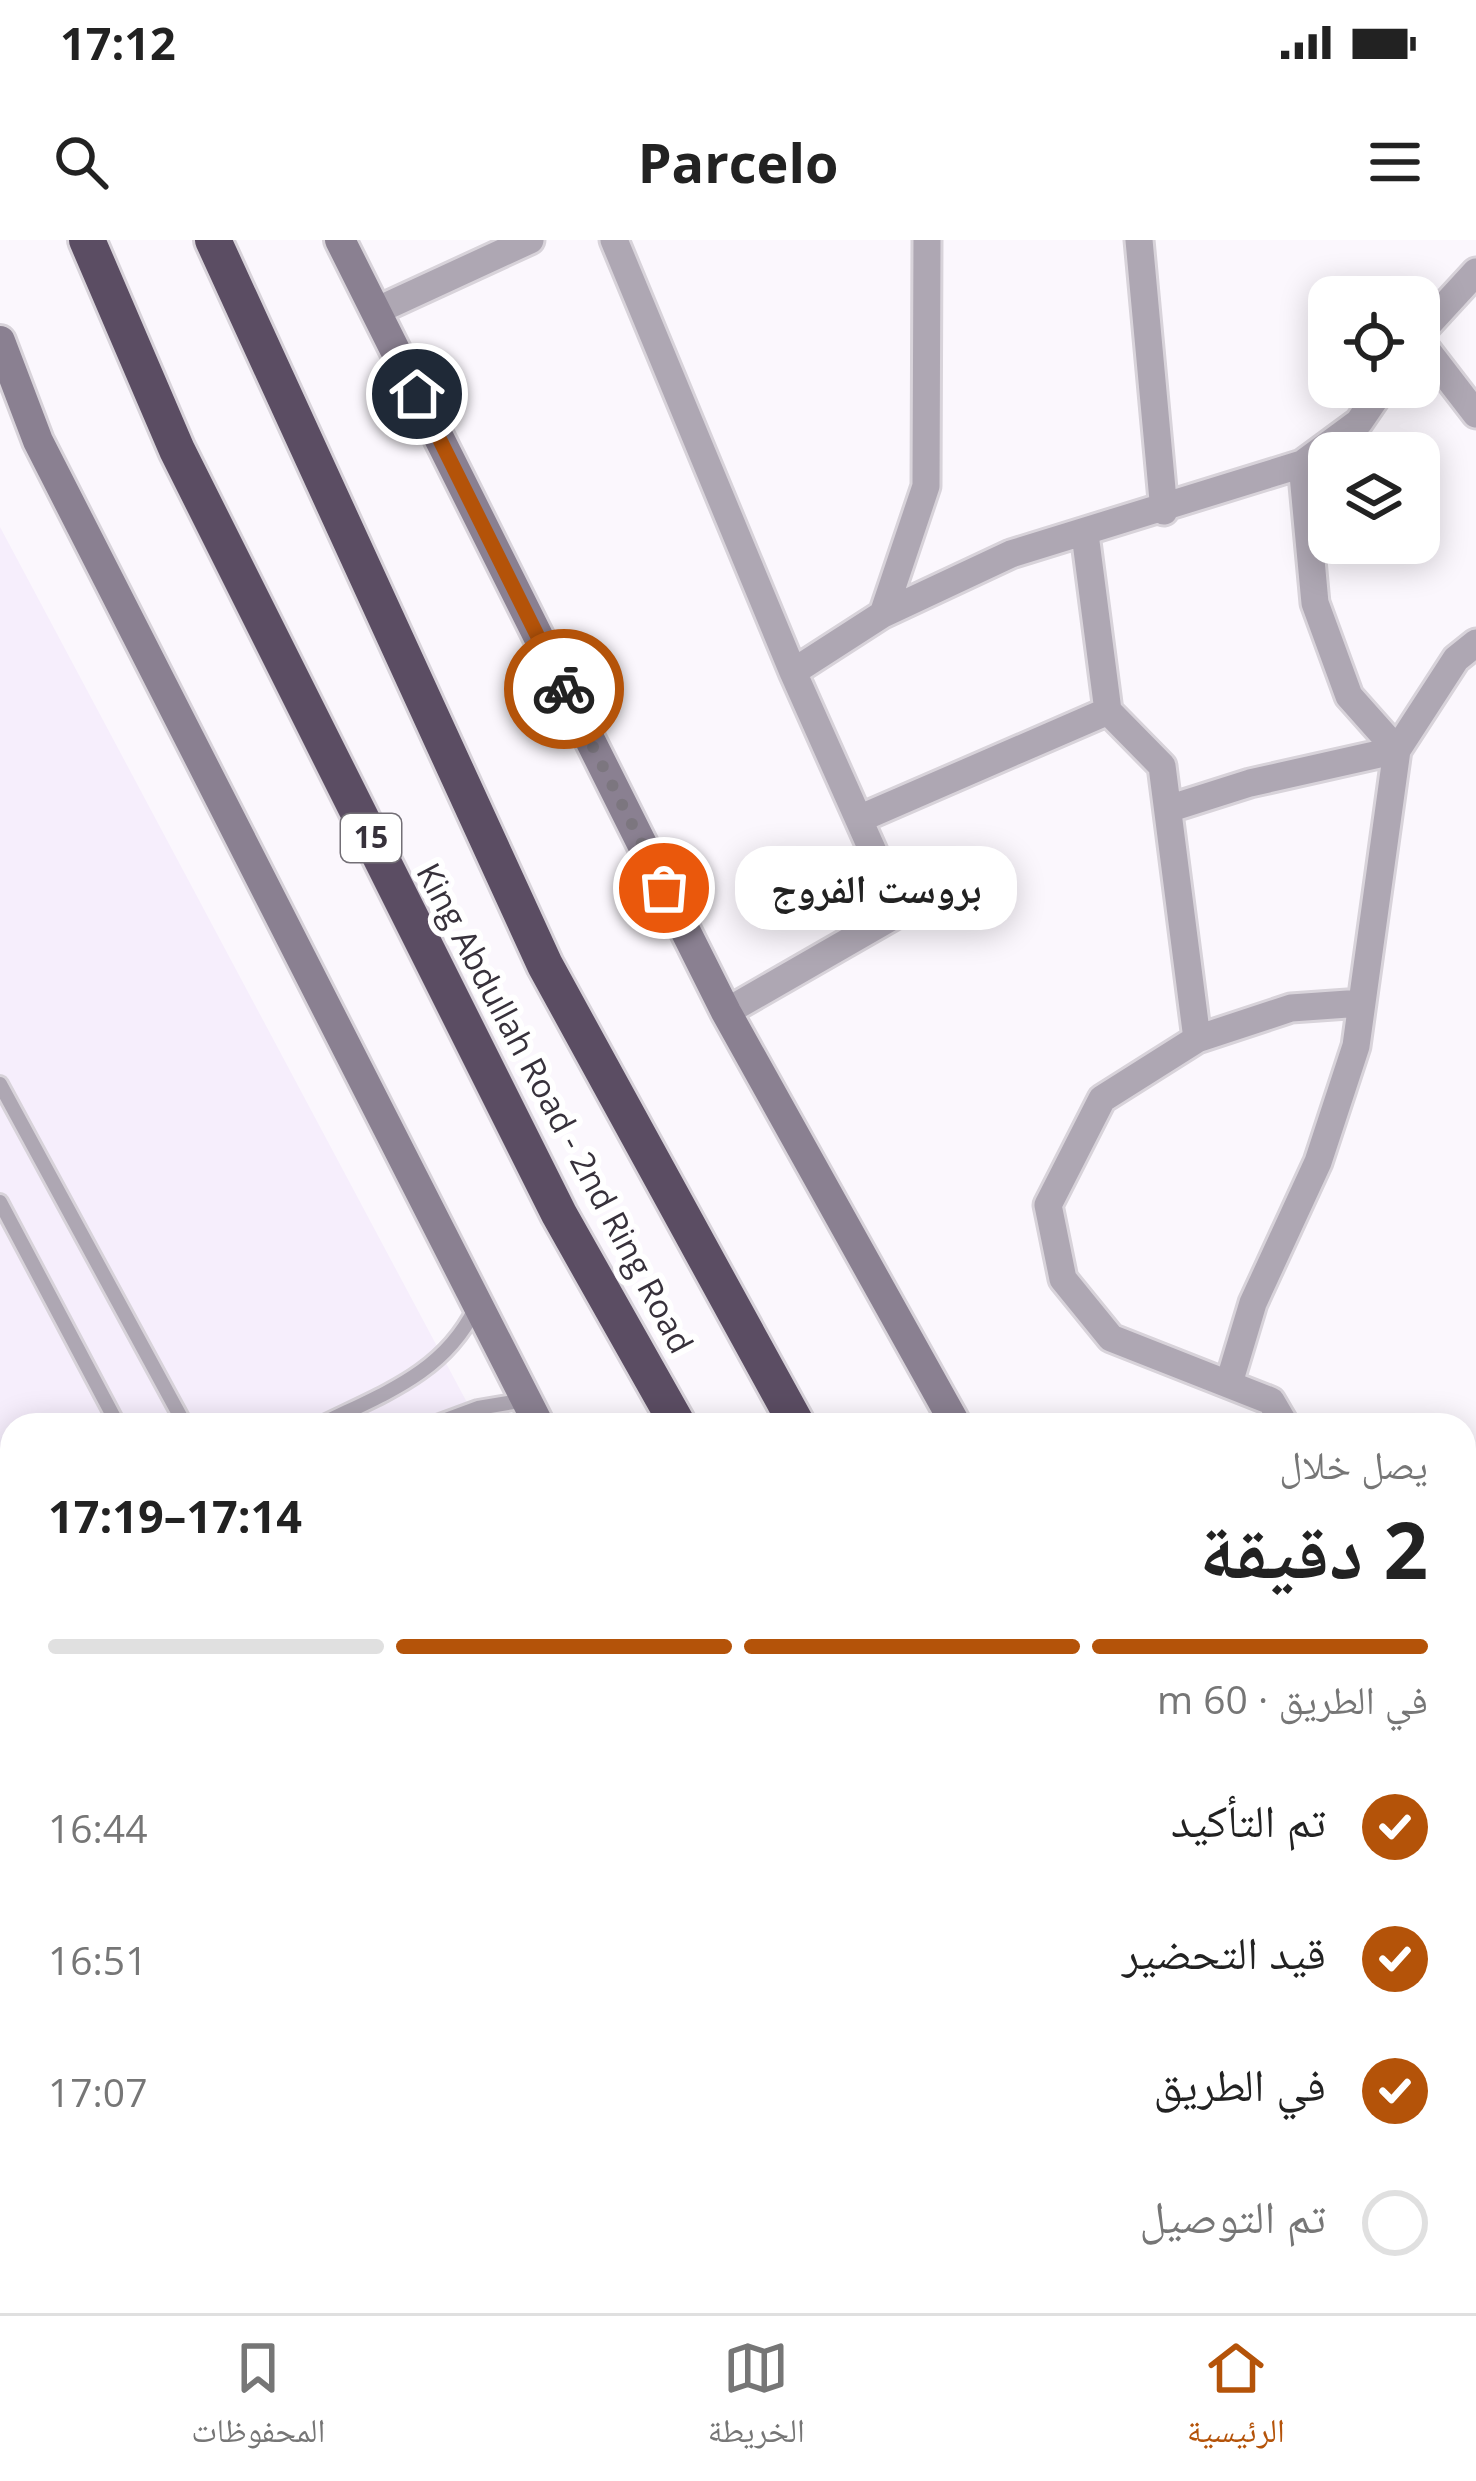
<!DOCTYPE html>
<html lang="ar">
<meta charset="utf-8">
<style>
:root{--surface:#fff;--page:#f2f2f2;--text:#222;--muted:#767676;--line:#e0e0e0;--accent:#b45309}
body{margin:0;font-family:"Open Sans","Noto Naskh Arabic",sans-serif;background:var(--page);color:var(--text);direction:rtl;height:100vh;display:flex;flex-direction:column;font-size:45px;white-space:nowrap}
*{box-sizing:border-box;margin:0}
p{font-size:39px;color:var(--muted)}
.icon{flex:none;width:66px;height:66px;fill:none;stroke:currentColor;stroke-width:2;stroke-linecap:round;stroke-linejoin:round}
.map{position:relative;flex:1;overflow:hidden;direction:ltr}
.sheet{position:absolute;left:0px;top:1173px;width:1476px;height:900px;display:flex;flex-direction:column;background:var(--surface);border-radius:36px 36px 0 0;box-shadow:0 6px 30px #0003;direction:rtl}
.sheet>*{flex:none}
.buttons{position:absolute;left:1308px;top:36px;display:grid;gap:24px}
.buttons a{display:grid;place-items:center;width:132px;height:132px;border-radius:24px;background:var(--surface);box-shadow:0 6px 30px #0003;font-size:60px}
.pin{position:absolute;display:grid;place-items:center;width:102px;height:102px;color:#fff;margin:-51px;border:6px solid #fff;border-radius:50%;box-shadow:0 3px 12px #0007}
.courier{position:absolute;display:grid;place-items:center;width:120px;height:120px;margin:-60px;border:9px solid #b45309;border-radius:50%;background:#fff;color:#222;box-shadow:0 3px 15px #0007}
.bubble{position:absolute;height:84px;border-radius:36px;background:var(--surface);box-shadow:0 6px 30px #0003;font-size:39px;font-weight:700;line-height:84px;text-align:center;direction:rtl}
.overview em{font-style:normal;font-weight:700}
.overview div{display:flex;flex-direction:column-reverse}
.overview{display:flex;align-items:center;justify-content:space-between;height:204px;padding:0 48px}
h1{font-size:78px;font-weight:700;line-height:90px}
.bar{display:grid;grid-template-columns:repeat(4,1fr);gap:18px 12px;align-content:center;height:144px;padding:0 48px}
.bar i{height:15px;border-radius:9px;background:var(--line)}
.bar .current{background:var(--accent)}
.bar p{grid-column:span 4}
ol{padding:0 48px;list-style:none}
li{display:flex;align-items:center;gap:36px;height:132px}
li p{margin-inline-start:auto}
li .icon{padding:12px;border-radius:50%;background:var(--accent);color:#fff;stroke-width:4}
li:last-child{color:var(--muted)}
li i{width:66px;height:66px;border:6px solid var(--line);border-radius:50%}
.status{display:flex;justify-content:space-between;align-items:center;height:84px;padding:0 60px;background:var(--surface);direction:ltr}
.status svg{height:33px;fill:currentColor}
header{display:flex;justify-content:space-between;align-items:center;height:156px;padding:0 48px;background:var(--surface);font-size:54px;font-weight:700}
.tabs{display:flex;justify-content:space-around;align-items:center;height:168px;border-top:3px solid var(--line);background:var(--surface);font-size:33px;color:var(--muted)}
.tabs a{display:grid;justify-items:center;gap:6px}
.tabs .current{color:var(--accent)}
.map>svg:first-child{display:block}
.built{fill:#f6eefc}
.building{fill:#73cdbd;stroke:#82a59e;stroke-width:3}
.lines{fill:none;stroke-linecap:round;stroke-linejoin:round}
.service-casing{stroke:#d8d3da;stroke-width:20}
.minor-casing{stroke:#d8d3da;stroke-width:33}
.tertiary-casing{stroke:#d8d3da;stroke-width:36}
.secondary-casing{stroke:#d8d3da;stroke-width:36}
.motorway-casing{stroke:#d8d3da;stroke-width:42}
.service{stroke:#aea7b3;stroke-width:14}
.minor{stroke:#aea7b3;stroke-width:27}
.tertiary{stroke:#aea7b3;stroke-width:30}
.secondary{stroke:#8a8091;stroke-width:30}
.motorway{stroke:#5b4d63;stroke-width:36}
.done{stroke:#7c767f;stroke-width:12;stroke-dasharray:0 21.6}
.route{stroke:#b45309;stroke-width:15}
.labels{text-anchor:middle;stroke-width:12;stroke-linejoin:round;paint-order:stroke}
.shield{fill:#fff;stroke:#736f76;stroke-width:3}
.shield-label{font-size:30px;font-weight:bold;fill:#37313b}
.street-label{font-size:33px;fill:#37313b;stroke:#fff}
</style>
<div class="status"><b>17:12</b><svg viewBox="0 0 49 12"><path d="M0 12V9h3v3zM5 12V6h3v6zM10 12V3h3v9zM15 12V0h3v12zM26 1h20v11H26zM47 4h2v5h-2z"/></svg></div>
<header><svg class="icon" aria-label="menu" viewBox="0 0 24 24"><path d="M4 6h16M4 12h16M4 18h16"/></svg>Parcelo<svg class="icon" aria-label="search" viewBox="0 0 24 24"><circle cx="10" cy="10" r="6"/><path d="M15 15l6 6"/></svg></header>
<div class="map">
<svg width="1476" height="2073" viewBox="0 0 1476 2073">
<rect width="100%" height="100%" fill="#fbf7fd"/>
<path class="built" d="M0,287L479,1185H12V2061H947L953,2073H0Z"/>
<path class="building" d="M0,1878L12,1893V2061H25L16,2073H0Z"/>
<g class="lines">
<defs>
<path id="service" d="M0,844L185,1185
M0,962L118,1185
M320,1185C382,1154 443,1134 475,1069
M432,1185L478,1168L525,1160
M1464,1820V1854
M127,2061L129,2073
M587,2061L593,2073
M634,2073L655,2061"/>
<path id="minor" d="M614,0L793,432L900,672L726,772
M1139,0L1164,271
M376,71L530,0
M1419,94L1476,32
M1419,100L1476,174
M1085,294L1108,471L1162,526L1197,799
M883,374L926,246L927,0
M793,432L883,374L1011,314L1302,224L1359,182L1383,147
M1168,569L1250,543L1397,510L1349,456L1315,363L1302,224
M859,579L1108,471
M1229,1143L1253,1063L1318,922L1356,806L1397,510L1456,419L1476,403
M1285,1185L1271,1161L1111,1098L1063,1039L1048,965L1102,859L1197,799L1291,768L1362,763
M1464,1375L1476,1379"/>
<path id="tertiary" d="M1464,1472L1476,1466
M1464,1555L1476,1549"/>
<path id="secondary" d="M340,0L726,772L956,1185
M0,101L38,201L539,1185
M1022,2061L1029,2073
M1421,2061L1427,2073
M867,2073L890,2061"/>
<path id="motorway" d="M87,0L177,210L559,974L678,1185
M213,0L545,725L797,1185
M1171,2061L1177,2073
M1286,2061L1293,2073"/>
</defs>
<use href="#service" class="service-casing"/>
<use href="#minor" class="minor-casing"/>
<use href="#tertiary" class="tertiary-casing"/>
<use href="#secondary" class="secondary-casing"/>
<use href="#motorway" class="motorway-casing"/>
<use href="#service" class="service"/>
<use href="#minor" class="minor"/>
<use href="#tertiary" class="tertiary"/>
<use href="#secondary" class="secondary"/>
<use href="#motorway" class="motorway"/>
</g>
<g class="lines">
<path class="done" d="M564,449L664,648"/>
<path class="route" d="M417,154L564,449"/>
</g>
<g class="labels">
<rect class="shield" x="341" y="574" width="60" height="48" rx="9"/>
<g class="shield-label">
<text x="371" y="608">15</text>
</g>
<g class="street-label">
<text transform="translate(555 868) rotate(62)" y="12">King Abdullah Road - 2nd Ring Road</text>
</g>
</g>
</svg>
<div class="buttons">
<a><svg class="icon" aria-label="locate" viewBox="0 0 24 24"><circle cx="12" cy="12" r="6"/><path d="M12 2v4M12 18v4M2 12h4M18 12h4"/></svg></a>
<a><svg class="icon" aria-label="layers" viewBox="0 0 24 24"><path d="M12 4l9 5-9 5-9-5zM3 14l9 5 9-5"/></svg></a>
</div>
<div class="pin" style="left:664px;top:648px;background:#ea580c"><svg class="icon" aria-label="bag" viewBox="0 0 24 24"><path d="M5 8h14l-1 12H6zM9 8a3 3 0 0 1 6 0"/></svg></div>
<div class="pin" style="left:417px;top:154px;background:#1f2937"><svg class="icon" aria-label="home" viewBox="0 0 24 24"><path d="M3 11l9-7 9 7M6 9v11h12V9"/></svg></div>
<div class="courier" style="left:564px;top:449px"><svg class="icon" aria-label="bike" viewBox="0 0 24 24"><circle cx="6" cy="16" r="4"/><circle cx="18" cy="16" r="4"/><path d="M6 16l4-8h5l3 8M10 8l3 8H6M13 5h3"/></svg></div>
<div class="bubble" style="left:735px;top:606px;width:282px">بروست الفروج</div>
<section class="sheet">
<div class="overview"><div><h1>2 دقيقة</h1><p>يصل خلال</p></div><em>17:14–17:19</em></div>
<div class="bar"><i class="current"></i><i class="current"></i><i class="current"></i><i></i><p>في الطريق · 60 m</p></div>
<ol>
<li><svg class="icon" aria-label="check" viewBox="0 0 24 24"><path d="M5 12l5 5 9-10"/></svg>تم التأكيد<p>16:44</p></li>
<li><svg class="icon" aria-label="check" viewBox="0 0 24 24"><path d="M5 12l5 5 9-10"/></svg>قيد التحضير<p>16:51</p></li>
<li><svg class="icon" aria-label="check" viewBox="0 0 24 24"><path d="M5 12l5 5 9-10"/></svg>في الطريق<p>17:07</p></li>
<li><i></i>تم التوصيل</li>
</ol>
</section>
</div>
<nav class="tabs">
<a class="current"><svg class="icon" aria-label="home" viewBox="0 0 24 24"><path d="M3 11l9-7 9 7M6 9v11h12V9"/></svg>الرئيسية</a>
<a><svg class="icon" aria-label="map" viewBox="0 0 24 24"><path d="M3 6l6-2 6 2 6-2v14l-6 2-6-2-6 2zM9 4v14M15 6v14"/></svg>الخريطة</a>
<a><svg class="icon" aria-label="saved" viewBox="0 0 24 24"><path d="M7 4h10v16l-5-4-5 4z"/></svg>المحفوظات</a>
</nav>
